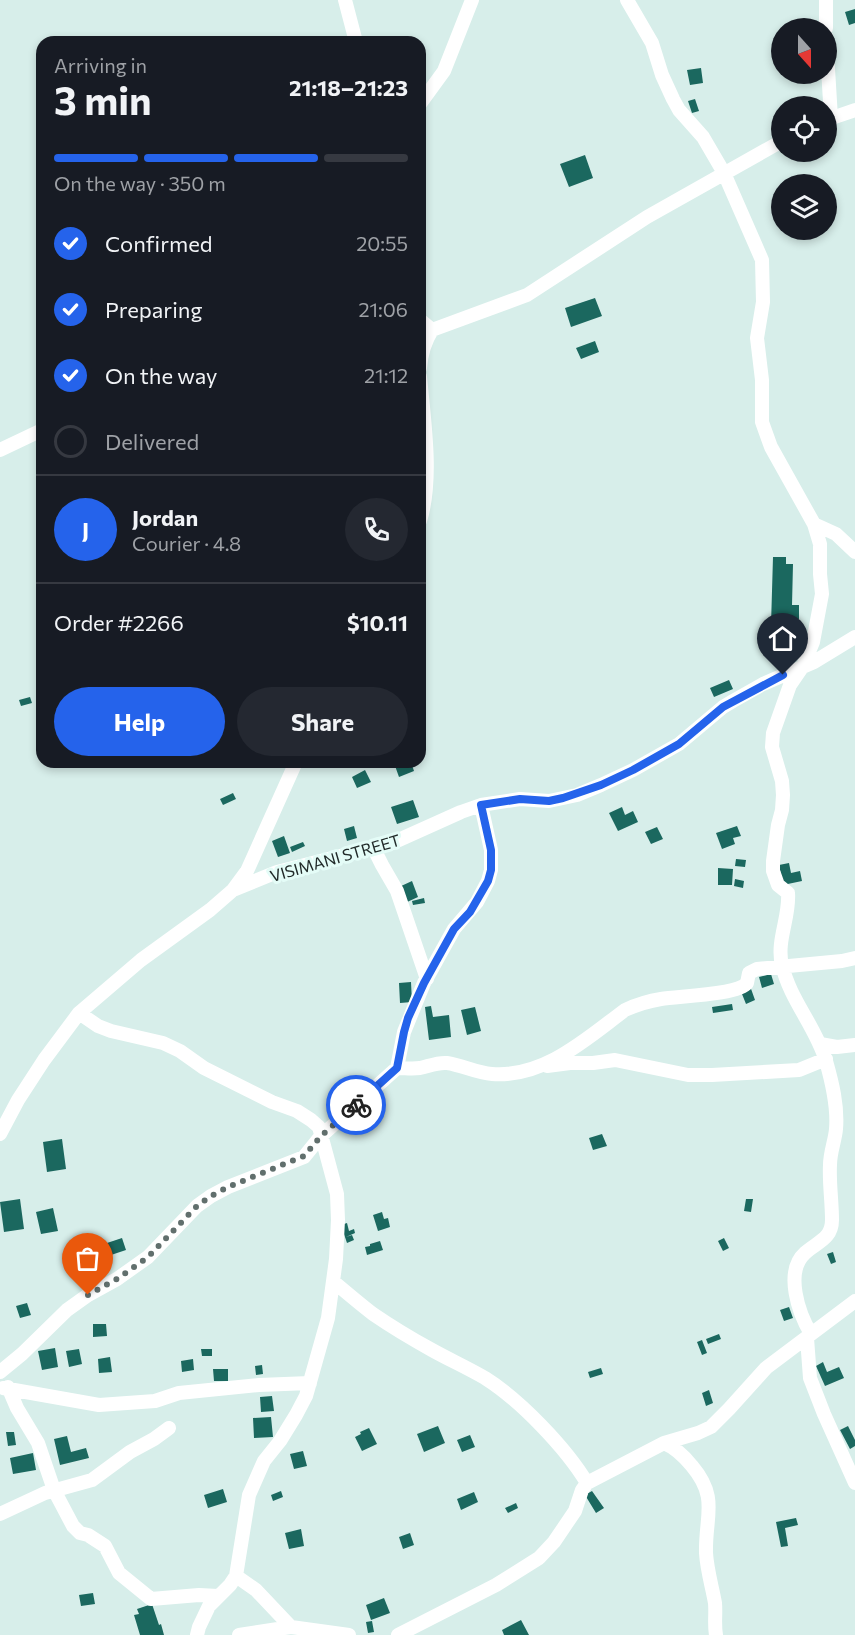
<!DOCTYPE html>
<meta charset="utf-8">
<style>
:root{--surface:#171b24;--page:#242831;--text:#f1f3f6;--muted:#9ea1a6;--line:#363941;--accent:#2563eb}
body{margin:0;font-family:Commissioner,sans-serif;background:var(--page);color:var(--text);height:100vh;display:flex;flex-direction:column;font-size:22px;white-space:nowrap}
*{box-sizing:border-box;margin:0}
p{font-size:20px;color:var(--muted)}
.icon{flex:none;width:33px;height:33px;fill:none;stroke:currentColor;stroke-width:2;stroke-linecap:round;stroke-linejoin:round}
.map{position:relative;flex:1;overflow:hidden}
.side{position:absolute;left:36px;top:36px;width:390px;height:732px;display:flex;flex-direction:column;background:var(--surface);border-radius:18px;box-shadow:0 3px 9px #0003}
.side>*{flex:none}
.needle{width:39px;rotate:159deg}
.fabs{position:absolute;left:771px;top:18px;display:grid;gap:12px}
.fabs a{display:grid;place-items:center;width:66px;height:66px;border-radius:50%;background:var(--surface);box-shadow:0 3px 9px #0003;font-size:30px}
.pin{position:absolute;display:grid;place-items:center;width:51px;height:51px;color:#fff;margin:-62px -26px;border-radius:50% 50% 50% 0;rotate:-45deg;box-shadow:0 0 6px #0007}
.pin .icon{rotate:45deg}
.courier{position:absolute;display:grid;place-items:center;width:60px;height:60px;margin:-30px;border:4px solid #2563eb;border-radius:50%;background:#fff;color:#222;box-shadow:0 2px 8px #0007}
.headline em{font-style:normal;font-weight:700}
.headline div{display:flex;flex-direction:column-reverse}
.headline{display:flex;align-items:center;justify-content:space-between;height:102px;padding:0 18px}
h1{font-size:39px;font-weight:700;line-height:45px}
.bar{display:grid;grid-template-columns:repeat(4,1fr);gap:9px 6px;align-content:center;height:72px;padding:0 18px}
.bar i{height:8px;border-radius:4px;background:var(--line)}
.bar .current{background:var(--accent)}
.bar p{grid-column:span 4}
.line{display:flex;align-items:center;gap:15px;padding:0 18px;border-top:2px solid var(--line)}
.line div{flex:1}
.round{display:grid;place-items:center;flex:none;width:63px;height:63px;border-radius:32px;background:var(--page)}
ol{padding:0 18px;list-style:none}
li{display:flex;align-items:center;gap:18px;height:66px}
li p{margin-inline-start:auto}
li .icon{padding:6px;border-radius:50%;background:var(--accent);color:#fff;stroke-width:4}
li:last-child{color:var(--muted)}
li i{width:33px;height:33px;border:3px solid var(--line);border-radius:50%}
.button{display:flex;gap:12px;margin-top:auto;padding:12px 18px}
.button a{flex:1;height:69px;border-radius:36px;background:var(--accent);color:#fff;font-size:24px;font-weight:700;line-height:69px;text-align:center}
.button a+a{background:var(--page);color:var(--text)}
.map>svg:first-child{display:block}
.building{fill:#1b685f}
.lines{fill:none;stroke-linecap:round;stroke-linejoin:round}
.street{stroke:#fff;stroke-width:14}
.done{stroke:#616f6d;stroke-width:6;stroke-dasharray:0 10.8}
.route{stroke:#2563eb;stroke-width:8}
.labels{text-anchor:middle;stroke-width:6;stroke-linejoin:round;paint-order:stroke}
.street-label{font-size:16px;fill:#212a29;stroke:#e4fcf7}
</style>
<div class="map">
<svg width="855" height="1635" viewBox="0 0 855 1635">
<rect width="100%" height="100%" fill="#d7eeea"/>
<path class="building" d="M855,9V23L849,25L845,12Z
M701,68L703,83L690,85L687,70Z
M695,99L699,111L692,113L688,101Z
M585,155L593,178L569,187L560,164Z
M595,298L602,316L571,327L565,308Z
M595,341L599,352L581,359L576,348Z
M773,557H786V564H793L792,605H799V619H791V625H771Z
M729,680L733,689L714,697L710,688Z
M30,697L32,703L21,706L19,700Z
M398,762H411L414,771L399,777L394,763Z
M365,770L371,782L357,788L352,777Z
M233,793L236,799L223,805L220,799Z
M413,800L419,817L397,824L391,807Z
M622,807L625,815L633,811L638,822L618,831L609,813Z
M354,826L357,838L347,841L344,829Z
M737,826L741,836L733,838L735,844L722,849L716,833Z
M657,827L663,839L651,844L645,832Z
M284,836L290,853L278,857L272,841Z
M303,842L305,846L292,852L290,847Z
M736,859L746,860L745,867L735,866Z
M789,863L791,873L800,871L802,881L783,885L779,865Z
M718,868L733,869L732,885H718Z
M735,879L744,881L743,888L734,886Z
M412,881L418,897L405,903L399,887Z
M424,898L425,903L413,905L412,901Z
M771,974L774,984L762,988L759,977Z
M411,982L412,1002L400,1003L399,983Z
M750,986L755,1000L746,1004L740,989Z
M732,1004L733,1010L713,1013L712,1007Z
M431,1006L433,1017L449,1015L451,1037L429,1040L425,1007Z
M475,1007L481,1031L467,1035L461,1010Z
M602,1134L607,1146L593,1150L589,1138Z
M62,1139L66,1169L47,1172L43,1142Z
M20,1199L24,1229L4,1232L0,1202Z
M746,1199H753L751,1212L744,1211Z
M53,1208L58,1231L41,1234L36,1212Z
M382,1212L384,1219L388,1218L390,1227L378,1231L373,1215Z
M347,1223L349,1231L354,1229L355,1233L346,1237L352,1235L354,1240L347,1243L341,1225Z
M122,1238L126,1250L111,1255L107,1243Z
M724,1238L729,1248L723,1251L718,1241Z
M380,1241L383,1250L367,1255L365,1247L370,1246V1244Z
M833,1252L836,1262L831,1264L827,1254Z
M27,1303L31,1315L20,1318L16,1306Z
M789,1307L793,1318L784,1321L780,1310Z
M93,1324H106L107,1336L93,1337Z
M719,1334L721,1339L708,1344L706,1339Z
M702,1340L707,1353L702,1355L697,1342Z
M55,1348L58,1367L42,1370L38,1351Z
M79,1349L82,1364L69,1367L66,1351Z
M201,1349H212V1356H202Z
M110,1357L112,1372L99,1373L98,1359Z
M193,1359L194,1370L182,1372L181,1361Z
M823,1362L827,1372L839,1367L844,1378L825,1386L816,1366Z
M262,1365L263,1374L256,1375L255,1366Z
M601,1368L603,1374L590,1378L588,1372Z
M213,1369H228V1381H214Z
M709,1390L713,1403L706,1406L702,1393Z
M272,1396L274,1411L261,1412L260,1397Z
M271,1417L273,1437L254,1438L253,1418Z
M438,1426L445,1443L424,1452L417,1434Z
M848,1426L855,1440V1446L850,1449L840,1430Z
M369,1428L377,1444L362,1451L355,1437L361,1434L360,1432Z
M6,1432H14L16,1445L8,1446Z
M470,1435L475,1447L462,1452L457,1440Z
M67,1436L71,1452L86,1448L89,1458L60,1465L54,1439Z
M303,1451L307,1466L294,1469L290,1454Z
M33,1453L36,1470L13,1474L10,1458Z
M223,1489L227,1502L208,1508L204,1495Z
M281,1491L283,1497L273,1501L271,1495Z
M592,1491L604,1508L596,1513L585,1495Z
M474,1492L478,1502L461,1510L457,1499Z
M516,1503L518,1508L508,1513L505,1508Z
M796,1518L798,1525L785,1528L788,1546L781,1547L776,1522Z
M301,1529L304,1546L289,1549L285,1533Z
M410,1533L414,1545L403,1549L399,1537Z
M93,1593L95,1604L81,1606L79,1595Z
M384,1598L390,1613L371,1620L366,1605Z
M152,1604L159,1625L161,1624L164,1635H140L134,1615L139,1614L137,1609Z
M521,1620L529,1635H504L502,1630Z
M372,1621L374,1632L368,1633L366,1622Z"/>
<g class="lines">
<path class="street" d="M345,0L356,42
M627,0L652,43L662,75L673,99L679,110L703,137L724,173L762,260L763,302L757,338L762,380V422L771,447L814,524L820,544V574L822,594L813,642L803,666L790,685L773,733L772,747L782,781L783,795L782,810L778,825L773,861V871L778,885L788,893C790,917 776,941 782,965C790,1000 816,1027 826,1061C832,1082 838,1106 836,1129C835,1141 830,1152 830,1165C829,1183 832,1201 832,1220C832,1239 817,1242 805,1253C784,1272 799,1314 811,1334
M826,28V0
M826,36L831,118
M420,104L444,71L472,0
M826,120L855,110
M420,320L432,330
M420,368C421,355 425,341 432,330L527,295L647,217L782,141
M420,377C424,420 433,479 420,521
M0,450L42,430
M814,524L836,534L855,552
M374,849L382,865L397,891L427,979
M233,890L277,872L392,843L461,812L481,805L520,799L549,801L577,795L601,785L633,770L679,744L723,707L733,701L763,684L814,662L855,637
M79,1013L98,1026L111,1031L163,1043L180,1051L204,1068L272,1102L297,1111L311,1120L319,1127L337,1194L338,1220L336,1259L328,1318L306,1396L296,1415L280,1441L264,1461L249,1495L236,1576L230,1585L209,1606L199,1627L197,1635
M820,1044L837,1047L855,1045
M547,1066L570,1063H593L615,1060L688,1075H712L799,1070L826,1059
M397,1068C405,1068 412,1069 420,1068C429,1066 438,1062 447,1063C462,1065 476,1073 492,1074C544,1078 586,1039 625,1010C636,1005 648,1001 661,999C679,996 738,995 747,983L749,973L757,969L842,961L855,958
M0,1134L18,1100L44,1060L79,1013L141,960L210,910L233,890L247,871L296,762
M334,1282C347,1293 360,1304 373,1314C392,1327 412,1339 432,1350C450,1360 468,1368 485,1378C520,1400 566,1448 587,1483
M807,1338L810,1378L824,1414L855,1483
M0,1372L22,1354L67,1310L88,1295L117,1279L148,1257L197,1206L211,1196L228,1187L304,1157L321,1136L397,1068L404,1032L424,983L454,929L477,902L488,881L491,870V850L481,805
M8,1387L17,1408L38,1443L54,1490L73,1526L80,1533L88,1535L105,1546L119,1573L151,1599L199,1595L218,1596
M3,1388L99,1405L155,1401L179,1393L259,1385L310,1383
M664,1443C676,1448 684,1456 692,1466C719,1498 705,1516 706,1553C707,1570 712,1586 715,1603C716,1614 714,1624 716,1635
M0,1514L45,1493L92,1480L130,1452L154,1439L169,1428
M236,1576L256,1590L291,1627
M239,1635L291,1627L349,1635
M398,1635L496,1585L539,1558L554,1542L575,1511L582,1490L587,1483L664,1443L698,1433L711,1427L729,1409L766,1368L855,1301"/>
</g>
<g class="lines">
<path class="done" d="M88,1295L117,1279L148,1257L197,1206L211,1196L228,1187L304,1156L321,1136L356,1105"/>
<path class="route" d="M356,1105L397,1068L404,1032L408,1018L424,983L454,929L470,912L488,881L491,870V850L481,805L520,799L549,801L563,798L601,785L633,770L679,744L723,707L783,675"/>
</g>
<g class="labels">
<g class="street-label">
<text transform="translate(335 858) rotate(-16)" y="6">VISIMANI STREET</text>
</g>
</g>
</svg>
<div class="fabs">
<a><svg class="needle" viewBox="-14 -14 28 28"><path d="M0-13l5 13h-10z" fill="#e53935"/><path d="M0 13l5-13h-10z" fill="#9ea1a6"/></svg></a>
<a><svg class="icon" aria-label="locate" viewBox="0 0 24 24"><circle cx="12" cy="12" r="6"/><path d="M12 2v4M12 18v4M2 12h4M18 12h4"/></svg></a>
<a><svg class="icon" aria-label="layers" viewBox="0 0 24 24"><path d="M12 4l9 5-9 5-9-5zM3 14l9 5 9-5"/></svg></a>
</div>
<div class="pin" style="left:88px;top:1295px;background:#ea580c"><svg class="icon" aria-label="bag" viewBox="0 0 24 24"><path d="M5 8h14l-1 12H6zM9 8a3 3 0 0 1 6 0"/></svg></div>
<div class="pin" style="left:783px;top:675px;background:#1f2937"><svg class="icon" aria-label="home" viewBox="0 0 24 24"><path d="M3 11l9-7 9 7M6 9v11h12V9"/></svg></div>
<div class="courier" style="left:356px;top:1105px"><svg class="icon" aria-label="bike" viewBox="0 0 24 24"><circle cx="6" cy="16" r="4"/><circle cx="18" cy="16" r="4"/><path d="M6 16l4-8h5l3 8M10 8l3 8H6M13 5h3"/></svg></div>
<section class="side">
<div class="headline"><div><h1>3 min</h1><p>Arriving in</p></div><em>21:18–21:23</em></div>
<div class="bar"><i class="current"></i><i class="current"></i><i class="current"></i><i></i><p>On the way · 350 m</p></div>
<ol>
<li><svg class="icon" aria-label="check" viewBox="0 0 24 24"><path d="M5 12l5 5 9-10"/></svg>Confirmed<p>20:55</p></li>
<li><svg class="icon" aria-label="check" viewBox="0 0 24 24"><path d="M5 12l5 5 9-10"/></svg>Preparing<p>21:06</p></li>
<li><svg class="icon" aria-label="check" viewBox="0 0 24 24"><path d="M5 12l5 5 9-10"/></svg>On the way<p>21:12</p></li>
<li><i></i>Delivered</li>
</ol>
<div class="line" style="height:108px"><b class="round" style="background:var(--accent);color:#fff">J</b><div><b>Jordan</b><p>Courier · 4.8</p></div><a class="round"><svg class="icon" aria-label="phone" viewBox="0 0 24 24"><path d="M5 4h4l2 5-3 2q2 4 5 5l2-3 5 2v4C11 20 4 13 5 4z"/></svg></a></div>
<div class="line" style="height:78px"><div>Order #2266</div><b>$10.11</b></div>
<div class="button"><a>Help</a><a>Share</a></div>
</section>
</div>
